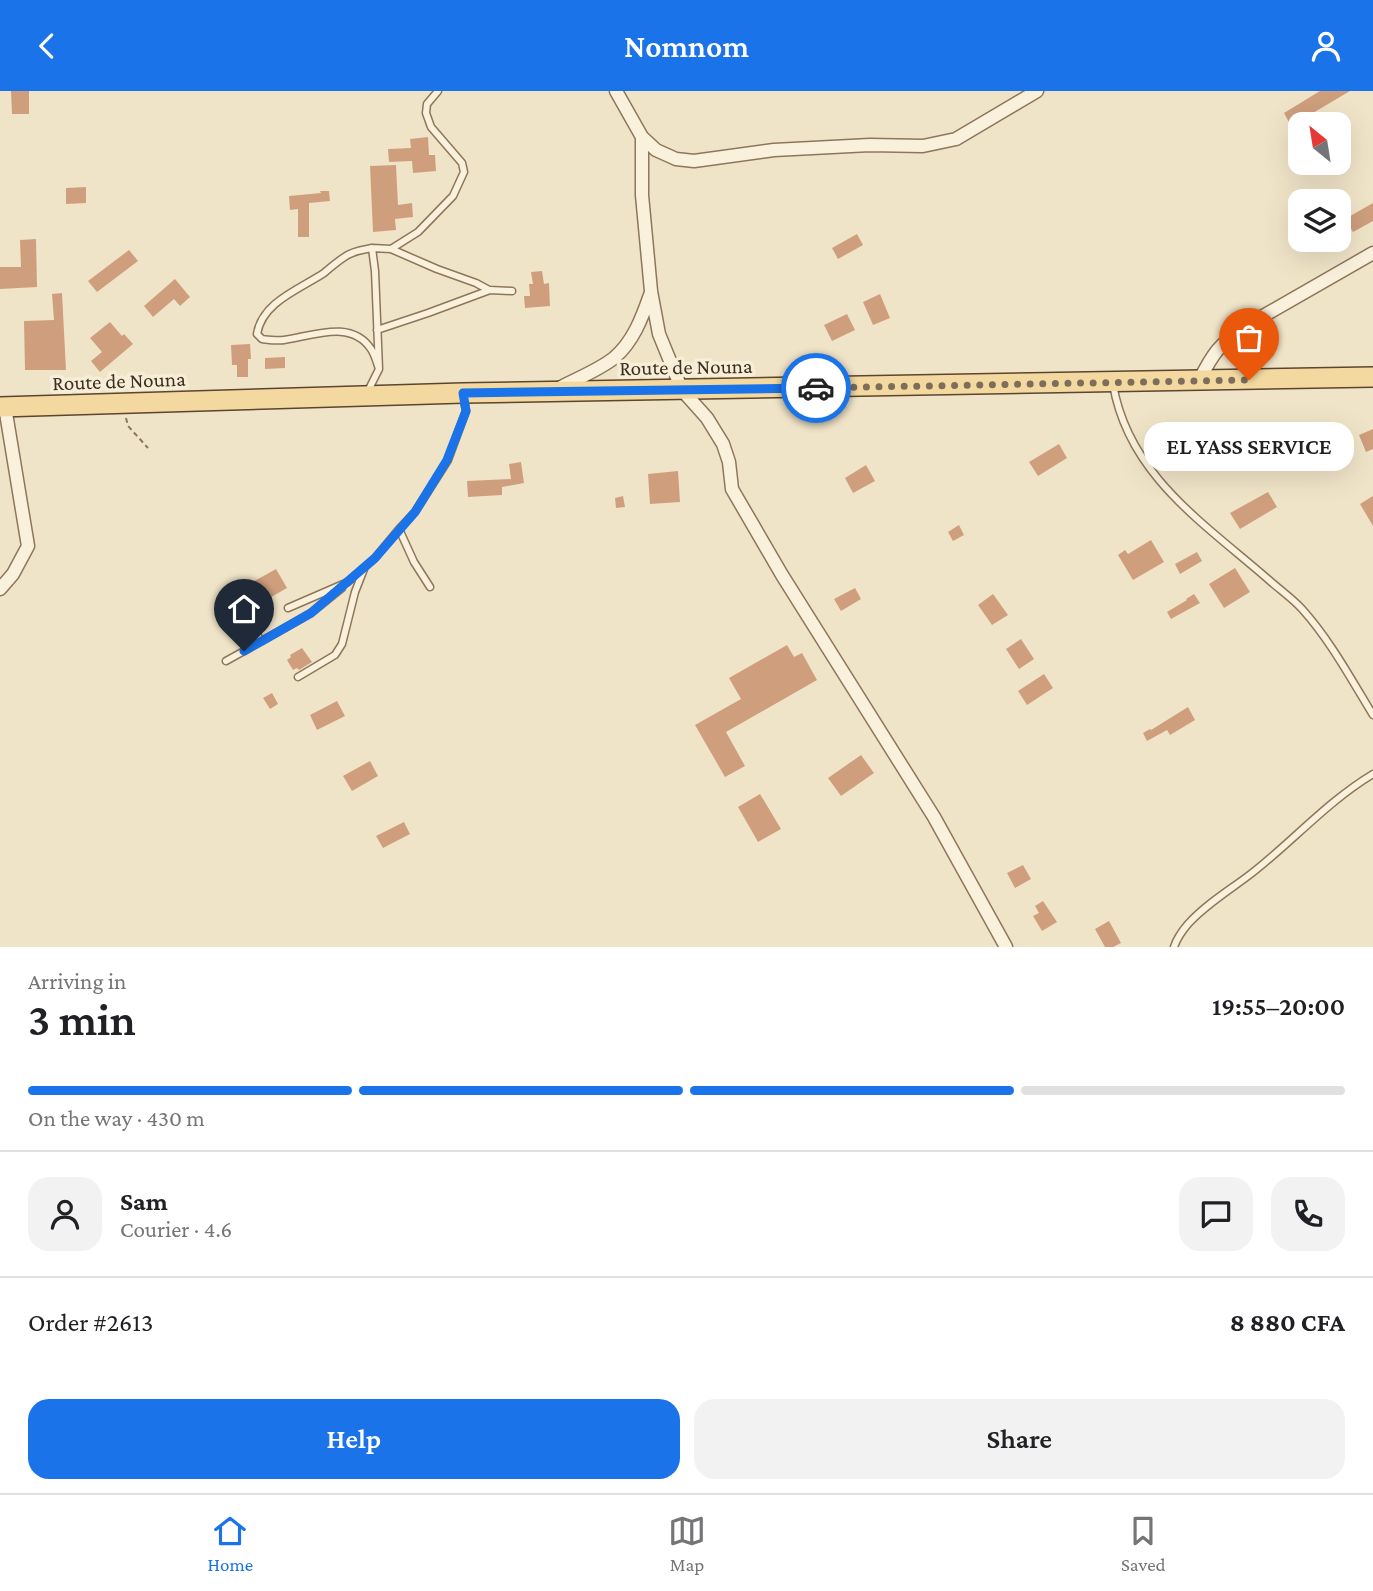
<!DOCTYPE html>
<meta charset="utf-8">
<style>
:root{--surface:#fff;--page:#f2f2f2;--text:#202124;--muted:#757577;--line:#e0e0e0;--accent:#1a73e8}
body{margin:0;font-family:"Crimson Pro",serif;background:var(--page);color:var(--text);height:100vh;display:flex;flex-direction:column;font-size:26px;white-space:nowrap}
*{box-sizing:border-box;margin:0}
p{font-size:23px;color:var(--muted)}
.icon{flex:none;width:38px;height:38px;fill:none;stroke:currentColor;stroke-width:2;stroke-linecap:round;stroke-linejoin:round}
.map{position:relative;height:856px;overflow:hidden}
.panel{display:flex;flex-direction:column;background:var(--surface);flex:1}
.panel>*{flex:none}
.needle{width:46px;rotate:330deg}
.fabs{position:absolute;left:1288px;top:21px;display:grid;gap:14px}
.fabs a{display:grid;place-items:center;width:63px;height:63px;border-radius:14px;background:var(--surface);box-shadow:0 7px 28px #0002;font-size:35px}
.pin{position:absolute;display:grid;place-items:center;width:60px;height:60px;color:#fff;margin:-72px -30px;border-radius:50% 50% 50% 0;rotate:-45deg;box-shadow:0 0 7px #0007}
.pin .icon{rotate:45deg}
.courier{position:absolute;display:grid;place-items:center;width:70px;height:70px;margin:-35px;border:5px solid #1a73e8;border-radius:50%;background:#fff;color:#222;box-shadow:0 2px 9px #0007}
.bubble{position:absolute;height:49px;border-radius:21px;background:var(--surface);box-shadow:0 7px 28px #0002;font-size:23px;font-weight:600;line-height:49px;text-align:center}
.head em{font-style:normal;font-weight:600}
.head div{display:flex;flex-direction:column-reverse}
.head{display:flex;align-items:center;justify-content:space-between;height:119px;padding:0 28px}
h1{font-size:46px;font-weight:600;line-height:52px}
.bar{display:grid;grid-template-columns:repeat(4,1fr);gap:10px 7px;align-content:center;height:84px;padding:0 28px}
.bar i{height:9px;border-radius:5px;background:var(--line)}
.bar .on{background:var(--accent)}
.bar p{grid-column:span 4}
.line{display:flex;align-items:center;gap:18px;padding:0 28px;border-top:2px solid var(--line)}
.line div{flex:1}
.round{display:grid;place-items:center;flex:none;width:74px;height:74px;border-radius:21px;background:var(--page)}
.button{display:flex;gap:14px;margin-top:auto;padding:14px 28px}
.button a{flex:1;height:80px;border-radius:21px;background:var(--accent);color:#fff;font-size:28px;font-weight:600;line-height:80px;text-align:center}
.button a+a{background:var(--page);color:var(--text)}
header{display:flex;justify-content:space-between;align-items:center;height:91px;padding:0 28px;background:var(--accent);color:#fff;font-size:32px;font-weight:600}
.tab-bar{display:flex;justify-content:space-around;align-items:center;height:98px;border-top:2px solid var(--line);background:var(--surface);font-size:19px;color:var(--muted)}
.tab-bar a{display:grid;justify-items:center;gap:4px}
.tab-bar .on{color:var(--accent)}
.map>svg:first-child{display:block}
.building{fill:#cf9f7d}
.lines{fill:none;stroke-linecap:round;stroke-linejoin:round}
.lane-casing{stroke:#8d765c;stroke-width:9}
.street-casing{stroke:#8d765c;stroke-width:15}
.primary-casing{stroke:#5b4430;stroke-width:22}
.path{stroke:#8d765c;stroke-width:2;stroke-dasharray:5 3.5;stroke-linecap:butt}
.lane{stroke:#faf1dc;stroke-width:6}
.street{stroke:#faf1dc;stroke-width:12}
.primary{stroke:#f3d9a0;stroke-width:19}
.done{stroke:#7c6e5b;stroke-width:7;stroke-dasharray:0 12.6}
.route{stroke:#1a73e8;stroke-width:9}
.labels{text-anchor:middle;stroke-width:7;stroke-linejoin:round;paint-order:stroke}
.street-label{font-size:21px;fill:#3d2e20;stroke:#f7eed8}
</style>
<header><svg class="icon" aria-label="back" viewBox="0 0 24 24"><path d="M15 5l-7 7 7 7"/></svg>Nomnom<svg class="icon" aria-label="person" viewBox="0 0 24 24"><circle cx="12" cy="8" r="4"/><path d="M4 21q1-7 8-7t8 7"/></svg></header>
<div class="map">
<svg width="1373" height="856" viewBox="0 0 1373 856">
<rect width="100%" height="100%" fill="#f0e4c8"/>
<path class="building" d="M11,0H29V23H12Z
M1320,0H1350L1291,35L1284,22Z
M428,46L429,64H435L436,80L413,82L412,70L389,71L388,58L411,57L410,48Z
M396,74L398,114L412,112L413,126L395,128L396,139L373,141L370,75Z
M86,96V112L66,113V97Z
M320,100H329L330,110L309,112V146H298V118L290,119L289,105L321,102Z
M1373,112V130L1353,141L1345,128Z
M857,143L863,154L838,168L832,157Z
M36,148L37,196L0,198V176H21L20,149Z
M129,159L138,170L97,201L88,190Z
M542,180L544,193L549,192L550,215L525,217L524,205H530L529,193H533L531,181Z
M175,188L190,206L180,215L174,208L153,226L144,215Z
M62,202L66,279H25L24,230L54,229L52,203Z
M880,203L890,227L873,234L863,211Z
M847,223L855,239L832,250L824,234Z
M110,231L122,245L124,243L133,253L100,281L91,270L102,261L90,247Z
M250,253L251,268H248V286H237V274H232L231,254Z
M285,266V277L265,278V267Z
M1373,338V358L1366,361L1359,344Z
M1059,353L1067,367L1038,385L1029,371Z
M521,371L524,392L502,396V404L468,406L467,390L511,388L509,373Z
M866,374L875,390L853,402L845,387Z
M678,380L680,411L650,413L648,383Z
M1268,401L1277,416L1240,438L1230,422Z
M623,405L625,416L616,417L615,407Z
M1373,405V435L1360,413Z
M959,434L964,444L953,450L948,441Z
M1151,449L1164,471L1133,489L1118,464L1125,459L1128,463Z
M1197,461L1202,470L1180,483L1175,473Z
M1235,477L1250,501L1224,517L1209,493Z
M276,478L287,497L230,530L219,510Z
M855,497L861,508L841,520L834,508Z
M993,503L1008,524L992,534L978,514Z
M1194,503L1200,512L1171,528L1167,521L1187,509L1186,508Z
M1021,548L1034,568L1019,578L1006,558Z
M787,554L794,566L802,562L817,589L726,641L745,675L725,686L695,634L741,608L729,587Z
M302,557L312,571L299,579L297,577L293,579L287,569L291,566L290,564Z
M1044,583L1053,597L1027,614L1018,600Z
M272,602L278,613L270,618L263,607Z
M337,610L345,625L317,639L310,624Z
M1188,616L1195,629L1170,644L1167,639L1147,650L1143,642L1150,638L1151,639Z
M861,664L874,682L841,705L828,687Z
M370,670L378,685L352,700L343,685Z
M760,703L781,738L758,751L738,716Z
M404,731L410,743L383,757L376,745Z
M1023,774L1031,788L1015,797L1007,782Z
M1043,810L1057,831L1042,840L1033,825L1039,822L1035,815Z
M1109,830L1121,852L1113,856H1105L1095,838Z"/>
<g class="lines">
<defs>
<path id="lane" d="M372,157L391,158L418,141L453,105L464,81L462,72L431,36L426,22L427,13L438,0
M391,158L437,178L476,192L489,199
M377,239L428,222L490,199L512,200
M1113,293C1128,384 1205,433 1269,489C1280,499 1292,507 1302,518C1330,549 1351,588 1373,624
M367,302L379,278L375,180L372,157C363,159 353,160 346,165C338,170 331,176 324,182C300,198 262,211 257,243L262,248C270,249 277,250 284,249C313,245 351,228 371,258C375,264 377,272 379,278
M430,496L414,471L399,438L415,421L448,369L466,320L463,304
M288,517L348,491L375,467L399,438
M248,534L262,550L311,522L342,497
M226,570L262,550
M298,586L335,564L342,553L355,501L364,478
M1174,856C1177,847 1182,840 1188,833C1206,813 1230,799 1252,782C1293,750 1328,710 1373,683"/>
<path id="street" d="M616,0L642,46L656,59L676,68L694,70L774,59L870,54L923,55L956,48L1037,0
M642,46V104L651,200L659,243L682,299L707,327L723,353L729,371L732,398L782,484L934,726L1006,856
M1199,290C1213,262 1219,254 1244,236L1373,162
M559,297C576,288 599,279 614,267C633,251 642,227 650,204
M0,498L13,483L28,455L5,316"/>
<path id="primary" d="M0,316L463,302L1373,286"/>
</defs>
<use href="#lane" class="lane-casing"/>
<use href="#street" class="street-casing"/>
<use href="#primary" class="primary-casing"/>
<path class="path" d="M126,327L128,335L148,357"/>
<use href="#lane" class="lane"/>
<use href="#street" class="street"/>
<use href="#primary" class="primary"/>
</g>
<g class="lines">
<path class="done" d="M816,297L1249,289"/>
<path class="route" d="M244,560L311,522L375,467L415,421L447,369L466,320L463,302L816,297"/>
</g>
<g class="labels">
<g class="street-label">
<text transform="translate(686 276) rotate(-1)" y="7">Route de Nouna</text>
<text transform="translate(119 290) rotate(-2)" y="7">Route de Nouna</text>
</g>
</g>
</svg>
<div class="fabs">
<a><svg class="needle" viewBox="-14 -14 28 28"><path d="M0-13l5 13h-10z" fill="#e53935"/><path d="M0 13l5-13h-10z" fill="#757577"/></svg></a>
<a><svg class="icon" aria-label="layers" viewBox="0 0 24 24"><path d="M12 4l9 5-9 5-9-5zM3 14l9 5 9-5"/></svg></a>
</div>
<div class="pin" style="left:1249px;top:289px;background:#ea580c"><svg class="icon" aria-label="bag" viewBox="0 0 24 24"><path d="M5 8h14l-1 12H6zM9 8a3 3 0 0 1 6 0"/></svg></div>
<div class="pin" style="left:244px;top:560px;background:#1f2937"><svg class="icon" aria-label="home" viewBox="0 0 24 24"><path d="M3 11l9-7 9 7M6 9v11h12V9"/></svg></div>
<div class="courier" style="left:816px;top:297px"><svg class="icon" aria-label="car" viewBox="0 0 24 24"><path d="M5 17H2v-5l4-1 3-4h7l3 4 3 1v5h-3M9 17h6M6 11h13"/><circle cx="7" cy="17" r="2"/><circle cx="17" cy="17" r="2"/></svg></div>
<div class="bubble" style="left:1144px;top:331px;width:210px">EL YASS SERVICE</div>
</div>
<section class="panel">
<div class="head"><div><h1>3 min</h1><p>Arriving in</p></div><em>19:55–20:00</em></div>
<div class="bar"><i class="on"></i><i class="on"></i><i class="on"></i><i></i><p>On the way · 430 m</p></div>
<div class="line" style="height:126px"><a class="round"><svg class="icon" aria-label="person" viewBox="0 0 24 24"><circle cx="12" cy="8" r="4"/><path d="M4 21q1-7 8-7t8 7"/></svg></a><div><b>Sam</b><p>Courier · 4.6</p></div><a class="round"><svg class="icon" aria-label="chat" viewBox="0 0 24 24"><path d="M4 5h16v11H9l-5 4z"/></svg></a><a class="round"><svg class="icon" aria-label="phone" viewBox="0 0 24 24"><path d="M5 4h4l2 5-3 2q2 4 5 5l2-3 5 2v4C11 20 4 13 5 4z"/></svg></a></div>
<div class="line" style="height:91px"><div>Order #2613</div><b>8 880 CFA</b></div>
<div class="button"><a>Help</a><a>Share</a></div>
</section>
<nav class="tab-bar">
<a class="on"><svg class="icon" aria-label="home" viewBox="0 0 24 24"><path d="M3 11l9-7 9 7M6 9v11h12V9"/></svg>Home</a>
<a><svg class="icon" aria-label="map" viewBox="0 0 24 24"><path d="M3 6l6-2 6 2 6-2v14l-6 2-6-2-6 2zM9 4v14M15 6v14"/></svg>Map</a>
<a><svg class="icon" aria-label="saved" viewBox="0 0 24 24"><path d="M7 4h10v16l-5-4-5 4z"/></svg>Saved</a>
</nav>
